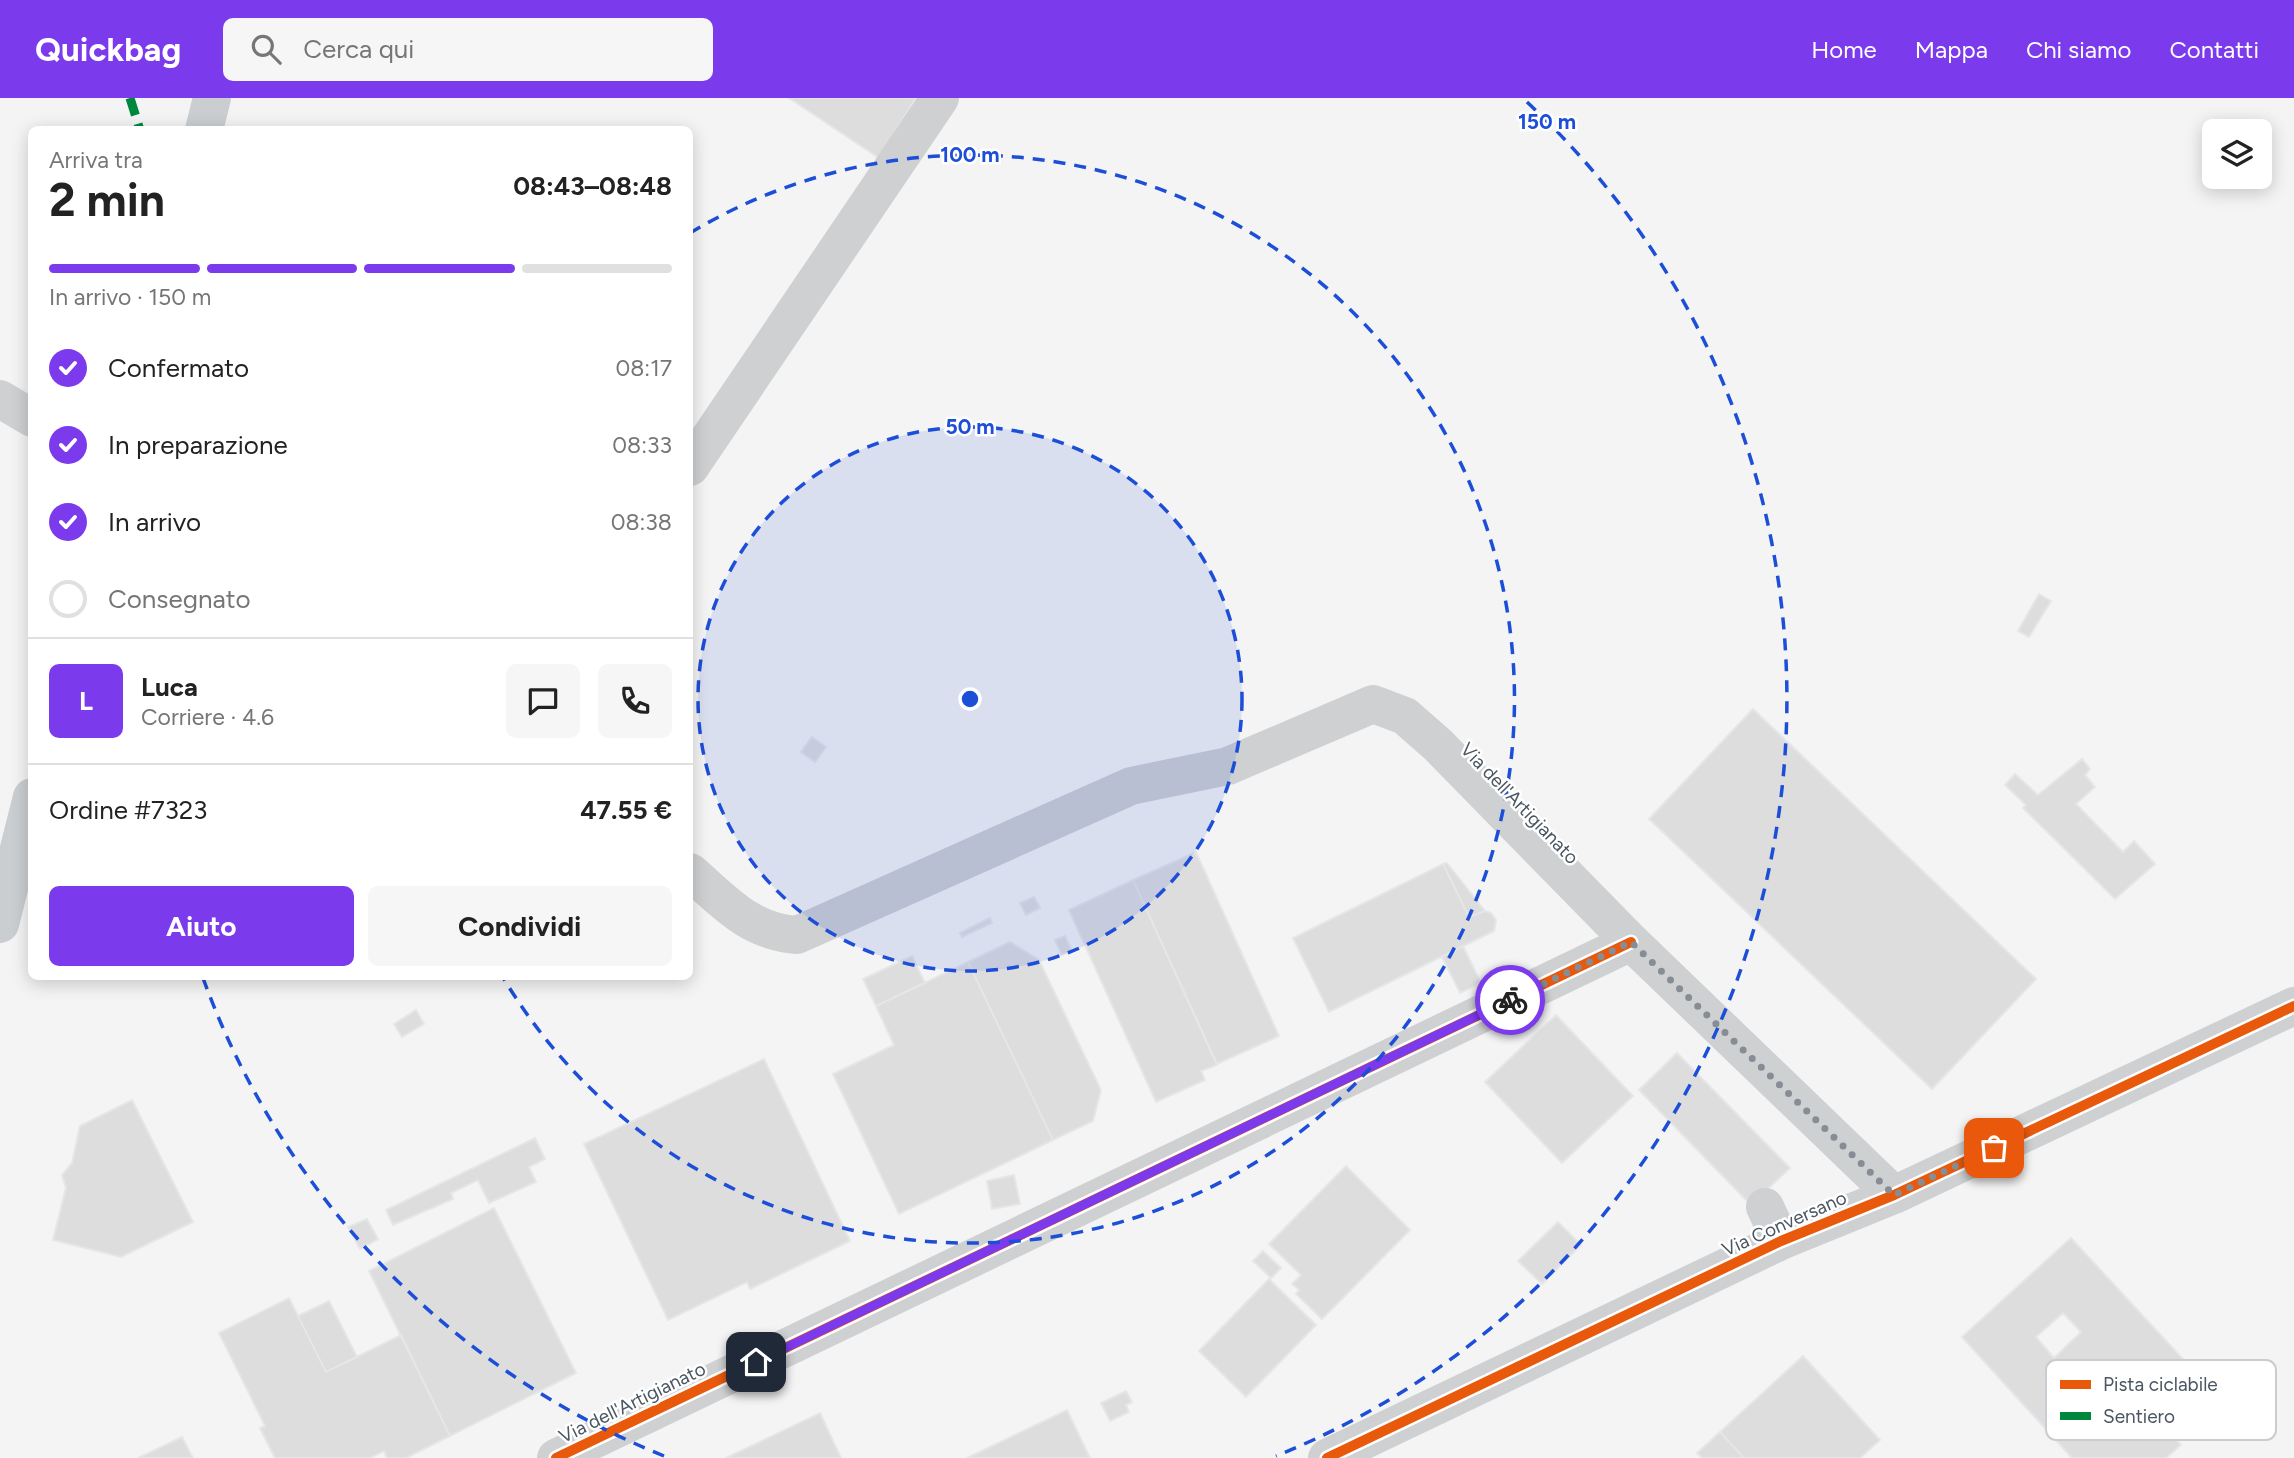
<!DOCTYPE html>
<html lang="it">
<meta charset="utf-8">
<style>
:root{--surface:#fff;--page:#f6f6f6;--text:#222;--muted:#767676;--line:#e0e0e0;--accent:#7c3aed}
body{margin:0;font-family:Figtree,sans-serif;background:var(--page);color:var(--text);height:100vh;display:flex;flex-direction:column;font-size:26px;white-space:nowrap}
*{box-sizing:border-box;margin:0}
p{font-size:23px;color:var(--muted)}
.icon{flex:none;width:38px;height:38px;fill:none;stroke:currentColor;stroke-width:2;stroke-linecap:round;stroke-linejoin:round}
.map{position:relative;flex:1;overflow:hidden}
.sheet{position:absolute;left:28px;top:28px;width:665px;height:854px;display:flex;flex-direction:column;background:var(--surface);border-radius:10px;box-shadow:0 4px 18px #0003}
.sheet>*{flex:none}
.controls{position:absolute;left:2202px;top:21px;display:grid;gap:14px}
.controls a{display:grid;place-items:center;width:70px;height:70px;border-radius:10px;background:var(--surface);box-shadow:0 4px 18px #0003;font-size:35px}
.pin{position:absolute;display:grid;place-items:center;width:60px;height:60px;color:#fff;margin:-30px;border-radius:14px;box-shadow:0 4px 10px #0006}
.courier{position:absolute;display:grid;place-items:center;width:70px;height:70px;margin:-35px;border:5px solid #7c3aed;border-radius:50%;background:#fff;color:#222;box-shadow:0 2px 9px #0007}
.summary em{font-style:normal;font-weight:700}
.summary div{display:flex;flex-direction:column-reverse}
.summary{display:flex;align-items:center;justify-content:space-between;height:119px;padding:0 21px}
h1{font-size:46px;font-weight:700;line-height:52px}
.bar{display:grid;grid-template-columns:repeat(4,1fr);gap:10px 7px;align-content:center;height:84px;padding:0 21px}
.bar i{height:9px;border-radius:5px;background:var(--line)}
.bar .current{background:var(--accent)}
.bar p{grid-column:span 4}
.line{display:flex;align-items:center;gap:18px;padding:0 21px;border-top:2px solid var(--line)}
.line div{flex:1}
.round{display:grid;place-items:center;flex:none;width:74px;height:74px;border-radius:10px;background:var(--page)}
ol{padding:0 21px;list-style:none}
li{display:flex;align-items:center;gap:21px;height:77px}
li p{margin-inline-start:auto}
li .icon{padding:7px;border-radius:50%;background:var(--accent);color:#fff;stroke-width:4}
li:last-child{color:var(--muted)}
li i{width:38px;height:38px;border:4px solid var(--line);border-radius:50%}
.action{display:flex;gap:14px;margin-top:auto;padding:14px 21px}
.action a{flex:1;height:80px;border-radius:10px;background:var(--accent);color:#fff;font-size:28px;font-weight:700;line-height:80px;text-align:center}
.action a+a{background:var(--page);color:var(--text)}
header{display:flex;align-items:center;gap:42px;box-sizing:border-box;height:98px;padding:0 35px;background:var(--accent);color:#fff}
header strong{font-size:33px}
nav{display:flex;gap:38px;margin-inline-start:auto;font-size:24px}
.search{width:490px;height:63px;background:var(--page);display:flex;align-items:center;gap:18px;box-sizing:border-box;padding:0 24px;border-radius:10px;color:var(--muted);font-size:26px}
.map>svg:first-child{display:block}
.building{fill:#ddddde;stroke:#e5e6e7;stroke-width:2;fill-rule:evenodd}
.lines{fill:none;stroke-linecap:round;stroke-linejoin:round}
.minor{stroke:#ced0d2;stroke-width:38}
.major{stroke:#caced1;stroke-width:38}
.quiet{stroke:#00873e;stroke-width:9;stroke-dasharray:18 9;stroke-linecap:butt}
.cycleway-casing{stroke:#fff;stroke-width:15}
.cycleway{stroke:#e8590c;stroke-width:10}
.done{stroke:#868d94;stroke-width:7;stroke-dasharray:0 12.6}
.route{stroke:#7c3aed;stroke-width:9}
.ring{fill:none;stroke:#1d4ed8;stroke-width:3.5;stroke-dasharray:12 9}
.labels{text-anchor:middle;stroke-width:5;stroke-linejoin:round;paint-order:stroke}
.street-label{font-size:19px;fill:#4a5661;stroke:#fff}
.key{fill:#fff;stroke:#c9ccd0;stroke-width:2}
.key-label{font-size:19px;fill:#4a5661}
.centre{fill:#1d4ed8;stroke:#fff;stroke-width:3.5}
.ring-label{font-size:21px;text-anchor:middle;font-weight:bold;fill:#1d4ed8;stroke:#fff;stroke-width:5;stroke-linejoin:round;paint-order:stroke}
</style>
<header>
<strong>Quickbag</strong>
<div class="search"><svg class="icon" aria-label="search" viewBox="0 0 24 24"><circle cx="10" cy="10" r="6"/><path d="M15 15l6 6"/></svg>Cerca qui</div>
<nav><a>Home</a><a>Mappa</a><a>Chi siamo</a><a>Contatti</a></nav>
</header>
<div class="map">
<svg width="2294" height="1360" viewBox="0 0 2294 1360">
<rect width="100%" height="100%" fill="#f4f4f4"/>
<path class="building" d="M789,0H916L879,60Z
M2039,496L2051,503L2029,539L2018,533Z
M1753,611L2036,881L1932,991L1649,721Z
M812,639L826,649L815,664L801,654Z
M2082,661L2090,671L2085,677L2095,689L2076,706L2123,754L2134,743L2155,766L2115,801L2023,710L2026,707L2005,687L2015,676L2038,697Z
M1196,754L1279,938L1217,966L1133,782Z
M1447,765L1485,813L1469,819L1443,766Z
M1443,766L1469,819L1485,813L1491,815L1496,822L1494,833L1329,914L1293,840Z
M1133,782L1217,967L1201,973L1205,982L1156,1004L1069,812Z
M1034,799L1040,810L1026,817L1020,805Z
M990,820L992,825L962,839L960,835Z
M1065,838L1072,853L1062,857L1055,842Z
M1010,844L1039,862L1101,992L1093,1023L1053,1042L968,864Z
M1463,848L1481,885L1460,895L1442,859Z
M912,858L925,885L876,908L863,881Z
M968,864L1053,1042L899,1116L833,976L894,947L876,908Z
M416,912L424,926L402,939L394,926Z
M1556,917L1633,998L1562,1065L1485,984Z
M1677,955L1790,1070L1751,1107L1639,992Z
M764,961L850,1143L750,1191L747,1184L668,1222L584,1046Z
M132,1002L193,1124L121,1159L53,1142L66,1090L62,1077L72,1065L80,1028Z
M535,1040L545,1061L529,1069L536,1084L489,1105L478,1082L451,1095L453,1101L393,1127L386,1112Z
M1346,1068L1410,1132L1322,1221L1296,1196L1299,1192L1292,1186L1301,1177L1269,1146Z
M1014,1077L1020,1106L992,1111L987,1083Z
M494,1110L576,1275L450,1338L369,1173Z
M367,1121L378,1141L360,1151L348,1129Z
M1558,1124L1581,1147L1542,1186L1518,1163Z
M2071,1140L2207,1287L2164,1327L2181,1347L2166,1360H2072L1962,1239ZM2063,1215L2081,1234L2054,1260L2036,1239Z
M1263,1153L1281,1170L1271,1180L1253,1163Z
M1269,1181L1316,1227L1246,1299L1199,1253Z
M289,1200L326,1274L401,1237L450,1338L406,1360H387L384,1353L370,1360H275L260,1330L265,1328L219,1235Z
M329,1203L357,1259L326,1274L298,1218Z
M1803,1258L1880,1342L1860,1360H1744L1720,1334Z
M1126,1293L1132,1304L1126,1307L1129,1314L1110,1323L1101,1305Z
M1067,1312L1090,1360H967Z
M820,1315L841,1360H726Z
M1720,1334L1744,1360H1702L1697,1355Z
M182,1339L193,1360H138Z"/>
<g class="lines">
<path class="minor" d="M0,301L32,320
M690,369L940,0
M690,774C725,804 748,833 797,837L1131,688L1228,668L1373,606L1405,618L1438,647L1631,844L1894,1097
M1765,1109L1781,1143
M556,1360L1631,844
M1327,1360L1781,1143L1894,1097L2294,908"/>
<path class="major" d="M204,32L212,0
M0,826L32,699"/>
<path class="quiet" d="M130,0L140,32"/>
<defs>
<path id="cycleway" d="M556,1360L1631,844
M1327,1360L1781,1143L1894,1097L2294,908"/>
</defs>
<use href="#cycleway" class="cycleway-casing"/>
<use href="#cycleway" class="cycleway"/>
</g>
<g class="lines">
<path class="done" d="M1510,902L1631,844L1894,1097L1994,1050"/>
<path class="route" d="M756,1264L1510,902"/>
</g>
<circle cx="970" cy="601" r="272" fill="#1d4ed8" fill-opacity=".12"/>
<g class="ring">
<circle cx="970" cy="601" r="272"/>
<path d="M690 135A544 544 0 1 1 504 881"/>
<path d="M664 1358A816 816 0 0 1 203 880M1527 4A816 816 0 0 1 1276 1358"/>
</g>
<g class="labels">
<g class="street-label">
<text transform="translate(1520 705) rotate(46)" y="7">Via dell'Artigianato</text>
<text transform="translate(1784 1125) rotate(-24)" y="7">Via Conversano</text>
<text transform="translate(632 1304) rotate(-26)" y="7">Via dell'Artigianato</text>
</g>
</g>
<rect x="2046" y="1262" width="230" height="80" rx="10" class="key"/>
<rect x="2060" y="1282" width="31" height="9" fill="#e8590c"/>
<rect x="2060" y="1314" width="31" height="8" fill="#00873e"/>
<g class="key-label">
<text x="2103" y="1293">Pista ciclabile</text>
<text x="2103" y="1325">Sentiero</text>
</g>
<circle cx="970" cy="601" r="10" class="centre"/>
<g class="ring-label">
<text x="1547" y="31">150 m</text>
<text x="970" y="64">100 m</text>
<text x="970" y="336">50 m</text>
</g>
</svg>
<div class="controls">
<a><svg class="icon" aria-label="layers" viewBox="0 0 24 24"><path d="M12 4l9 5-9 5-9-5zM3 14l9 5 9-5"/></svg></a>
</div>
<div class="pin" style="left:1994px;top:1050px;background:#ea580c"><svg class="icon" aria-label="bag" viewBox="0 0 24 24"><path d="M5 8h14l-1 12H6zM9 8a3 3 0 0 1 6 0"/></svg></div>
<div class="pin" style="left:756px;top:1264px;background:#1f2937"><svg class="icon" aria-label="home" viewBox="0 0 24 24"><path d="M3 11l9-7 9 7M6 9v11h12V9"/></svg></div>
<div class="courier" style="left:1510px;top:902px"><svg class="icon" aria-label="bike" viewBox="0 0 24 24"><circle cx="6" cy="16" r="4"/><circle cx="18" cy="16" r="4"/><path d="M6 16l4-8h5l3 8M10 8l3 8H6M13 5h3"/></svg></div>
<section class="sheet">
<div class="summary"><div><h1>2 min</h1><p>Arriva tra</p></div><em>08:43–08:48</em></div>
<div class="bar"><i class="current"></i><i class="current"></i><i class="current"></i><i></i><p>In arrivo · 150 m</p></div>
<ol>
<li><svg class="icon" aria-label="check" viewBox="0 0 24 24"><path d="M5 12l5 5 9-10"/></svg>Confermato<p>08:17</p></li>
<li><svg class="icon" aria-label="check" viewBox="0 0 24 24"><path d="M5 12l5 5 9-10"/></svg>In preparazione<p>08:33</p></li>
<li><svg class="icon" aria-label="check" viewBox="0 0 24 24"><path d="M5 12l5 5 9-10"/></svg>In arrivo<p>08:38</p></li>
<li><i></i>Consegnato</li>
</ol>
<div class="line" style="height:126px"><b class="round" style="background:var(--accent);color:#fff">L</b><div><b>Luca</b><p>Corriere · 4.6</p></div><a class="round"><svg class="icon" aria-label="chat" viewBox="0 0 24 24"><path d="M4 5h16v11H9l-5 4z"/></svg></a><a class="round"><svg class="icon" aria-label="phone" viewBox="0 0 24 24"><path d="M5 4h4l2 5-3 2q2 4 5 5l2-3 5 2v4C11 20 4 13 5 4z"/></svg></a></div>
<div class="line" style="height:91px"><div>Ordine #7323</div><b>47.55 €</b></div>
<div class="action"><a>Aiuto</a><a>Condividi</a></div>
</section>
</div>
